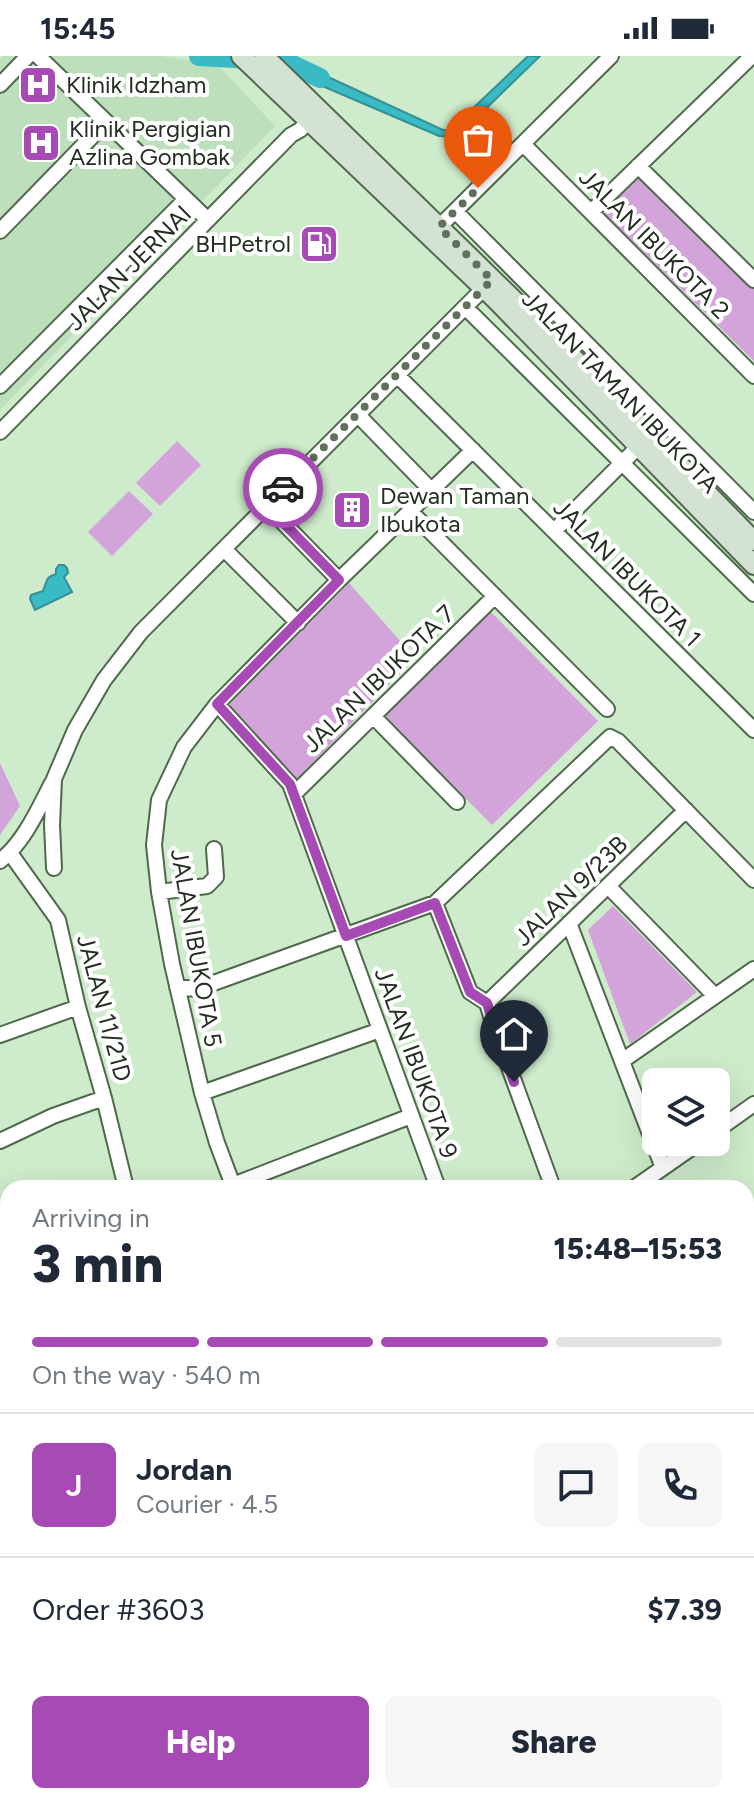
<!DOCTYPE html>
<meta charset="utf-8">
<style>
:root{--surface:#fff;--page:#f6f6f7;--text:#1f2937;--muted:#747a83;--line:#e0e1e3;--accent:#a64ab4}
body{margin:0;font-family:Figtree,sans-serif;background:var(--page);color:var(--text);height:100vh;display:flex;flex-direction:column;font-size:30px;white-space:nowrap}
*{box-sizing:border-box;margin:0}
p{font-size:26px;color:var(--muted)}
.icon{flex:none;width:44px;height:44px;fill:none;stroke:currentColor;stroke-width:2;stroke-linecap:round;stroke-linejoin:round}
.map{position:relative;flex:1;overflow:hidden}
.details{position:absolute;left:0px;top:1124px;width:754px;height:624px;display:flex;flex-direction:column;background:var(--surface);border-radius:24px 24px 0 0;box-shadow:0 8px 32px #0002}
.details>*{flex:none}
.buttons{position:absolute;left:642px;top:1012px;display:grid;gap:16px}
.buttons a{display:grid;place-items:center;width:88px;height:88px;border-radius:12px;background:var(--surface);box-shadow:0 8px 32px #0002;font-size:40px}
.pin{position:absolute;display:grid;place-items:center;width:68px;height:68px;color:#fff;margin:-82px -34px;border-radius:50% 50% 50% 0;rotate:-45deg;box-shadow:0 0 8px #0007}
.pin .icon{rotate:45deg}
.courier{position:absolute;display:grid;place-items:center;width:80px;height:80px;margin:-40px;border:6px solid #a64ab4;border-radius:50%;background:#fff;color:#222;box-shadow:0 2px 10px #0007}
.head em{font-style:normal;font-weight:800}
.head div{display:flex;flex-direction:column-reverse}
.head{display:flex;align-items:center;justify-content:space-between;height:136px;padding:0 32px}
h1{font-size:52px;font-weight:800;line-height:60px}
.bar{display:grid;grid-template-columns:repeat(4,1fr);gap:12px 8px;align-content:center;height:96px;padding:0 32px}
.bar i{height:10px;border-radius:6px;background:var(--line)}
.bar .active{background:var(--accent)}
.bar p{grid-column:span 4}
.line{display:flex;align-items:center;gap:20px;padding:0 32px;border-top:2px solid var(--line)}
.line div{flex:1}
.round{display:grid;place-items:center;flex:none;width:84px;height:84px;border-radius:12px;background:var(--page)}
.action{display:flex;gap:16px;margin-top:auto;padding:16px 32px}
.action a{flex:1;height:92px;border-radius:12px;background:var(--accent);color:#fff;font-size:32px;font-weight:800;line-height:92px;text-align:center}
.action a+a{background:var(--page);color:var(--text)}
.status{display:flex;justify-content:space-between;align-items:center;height:56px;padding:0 40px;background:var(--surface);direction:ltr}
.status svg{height:22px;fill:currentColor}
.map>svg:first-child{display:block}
.built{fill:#bedfbb}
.green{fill:#d3a4d9}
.water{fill:#3abac4;stroke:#339093;stroke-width:2}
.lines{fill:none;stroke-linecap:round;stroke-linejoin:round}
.river{stroke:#3abac4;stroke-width:20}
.street-casing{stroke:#50694d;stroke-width:18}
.secondary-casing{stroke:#50694d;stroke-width:22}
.street{stroke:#fff;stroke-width:14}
.secondary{stroke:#d4e2d3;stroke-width:18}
.done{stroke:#60705d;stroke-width:8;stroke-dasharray:0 14.4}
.route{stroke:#a64ab4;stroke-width:10}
.labels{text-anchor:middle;stroke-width:8;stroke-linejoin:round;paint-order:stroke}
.poi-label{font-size:24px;fill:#242e22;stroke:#fff;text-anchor:start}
.street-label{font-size:24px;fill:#242e22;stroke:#fff}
</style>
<div class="status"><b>15:45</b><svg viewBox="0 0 49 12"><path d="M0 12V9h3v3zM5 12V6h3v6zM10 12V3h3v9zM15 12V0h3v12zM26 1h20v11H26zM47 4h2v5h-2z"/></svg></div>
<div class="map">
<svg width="754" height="1748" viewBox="0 0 754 1748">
<rect width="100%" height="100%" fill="#ceebcb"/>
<path class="built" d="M4,0H161L218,9L275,70L0,354V4Z
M754,1374V1742L746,1748H671L666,1740H746V1379Z"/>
<path class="green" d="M640,121L754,231V305L603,156Z
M177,385L201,409L160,450L136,427Z
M129,435L153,458L112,500L88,476Z
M349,527L415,602L295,725L227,651Z
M491,556L598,665L492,769L384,660Z
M0,707L20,750L0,779Z
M613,850L697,936L630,988L588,874Z"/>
<path class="water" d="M528,0H540L463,75C454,81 449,81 439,80L308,24L289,3L443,74H450Z
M59,509H64L67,512L68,517L64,521L72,536L35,554L30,543L31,539L43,535C47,526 45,521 56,518V513Z"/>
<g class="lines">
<path class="river" d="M199,0L284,5L320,22"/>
<defs>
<path id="street" d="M38,0L208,164
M0,29L28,0
M523,88L754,320
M638,110L754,224
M455,155L754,456
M591,156L752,0
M0,175L106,66
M432,178L611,0
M465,251L754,538
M397,319L754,674
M0,330L186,143
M358,359L431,434
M0,376L291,79L300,74L314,60
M266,449L339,524
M410,455L607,653
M554,475L639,390
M224,493L298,567
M217,648L290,728L438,1132
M373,660L457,746
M294,738L495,540
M10,797L58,864L78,951L104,1042L126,1132
M0,805C24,786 38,754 52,727
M54,812L52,769L54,723L75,674L104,624L141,576L489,227
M608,830L715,940
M159,836L207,830L216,821L214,793
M435,847L470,936L487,947
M569,867L663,1112
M177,931L197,933L435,847L610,681L618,685L754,824
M487,947L686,754
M487,947L495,973L553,1132
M0,979L78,951
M622,1005L754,913
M202,1037L380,974
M716,1075L754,1048
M0,1085L53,1060L104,1042
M233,1129L411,1060
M234,1132L217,1087L202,1037L172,908L159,836L154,789L159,744L184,691L217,648L339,524L473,394
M634,1132L700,1086
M746,1186L754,1180
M0,1205L8,1199
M746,1307L754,1301
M0,1338L8,1330
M0,1472L8,1464
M0,1627L8,1637
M0,1730L8,1724
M137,1748L148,1740
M449,1748L458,1740"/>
<path id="secondary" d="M241,0L496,244L754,509
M264,0L607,335L754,485
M746,1328L754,1323
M746,1356L754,1351
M646,1740L652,1748
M170,1748L180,1740
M205,1748L216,1740"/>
</defs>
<use href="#street" class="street-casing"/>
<use href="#secondary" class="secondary-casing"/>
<use href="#street" class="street"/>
<use href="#secondary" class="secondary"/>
</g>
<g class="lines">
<path class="done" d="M283,432L492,224L439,171L478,132"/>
<path class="route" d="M283,432L266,449L339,524L217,648L290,728L346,880L435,847L470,936L487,947L495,973L514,1026"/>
</g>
<defs>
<symbol id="hospital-square" viewBox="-11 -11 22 22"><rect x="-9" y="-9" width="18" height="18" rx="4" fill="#a64ab4" stroke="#fff"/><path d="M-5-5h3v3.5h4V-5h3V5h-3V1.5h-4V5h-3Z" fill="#fff"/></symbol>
<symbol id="fuel-square" viewBox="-11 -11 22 22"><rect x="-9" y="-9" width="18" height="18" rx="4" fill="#a64ab4" stroke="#fff"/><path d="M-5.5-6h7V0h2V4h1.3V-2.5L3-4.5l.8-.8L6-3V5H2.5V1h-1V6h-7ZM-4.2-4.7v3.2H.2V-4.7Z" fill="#fff"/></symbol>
<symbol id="building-square" viewBox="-11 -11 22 22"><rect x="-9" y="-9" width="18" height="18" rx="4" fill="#a64ab4" stroke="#fff"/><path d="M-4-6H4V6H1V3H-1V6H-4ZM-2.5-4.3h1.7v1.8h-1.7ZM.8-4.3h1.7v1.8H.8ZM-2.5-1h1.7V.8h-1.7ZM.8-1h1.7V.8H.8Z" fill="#fff"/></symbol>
</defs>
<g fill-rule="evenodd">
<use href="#hospital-square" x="16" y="7" width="44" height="44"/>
<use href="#hospital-square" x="19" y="65" width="44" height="44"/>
<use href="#fuel-square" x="297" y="166" width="44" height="44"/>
<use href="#building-square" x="330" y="432" width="44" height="44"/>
</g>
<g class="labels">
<g class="poi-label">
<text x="66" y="37">Klinik Idzham</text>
<text x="69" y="81">Klinik Pergigian<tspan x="69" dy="28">Azlina Gombak</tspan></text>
<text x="291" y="196" text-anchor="end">BHPetrol</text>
<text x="380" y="448">Dewan Taman<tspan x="380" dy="28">Ibukota</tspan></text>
</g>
<g class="street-label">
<text transform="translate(654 188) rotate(45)" y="8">JALAN IBUKOTA 2</text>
<text transform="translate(129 212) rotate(-45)" y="8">JALAN JERNAI</text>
<text transform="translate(620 336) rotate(46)" y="8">JALAN TAMAN IBUKOTA</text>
<text transform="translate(627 517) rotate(45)" y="8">JALAN IBUKOTA 1</text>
<text transform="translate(379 623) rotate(-44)" y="8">JALAN IBUKOTA 7</text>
<text transform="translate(571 835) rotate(-44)" y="8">JALAN 9/23B</text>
<text transform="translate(196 892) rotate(80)" y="8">JALAN IBUKOTA 5</text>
<text transform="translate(104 952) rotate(75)" y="8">JALAN 11/21D</text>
<text transform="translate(416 1007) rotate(70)" y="8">JALAN IBUKOTA 9</text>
</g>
</g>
</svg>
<div class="buttons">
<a><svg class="icon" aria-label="layers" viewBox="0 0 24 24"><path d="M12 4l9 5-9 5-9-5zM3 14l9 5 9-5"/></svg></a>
</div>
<div class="pin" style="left:478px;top:132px;background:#ea580c"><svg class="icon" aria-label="bag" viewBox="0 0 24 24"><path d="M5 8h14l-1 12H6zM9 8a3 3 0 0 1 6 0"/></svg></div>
<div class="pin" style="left:514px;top:1026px;background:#1f2937"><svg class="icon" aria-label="home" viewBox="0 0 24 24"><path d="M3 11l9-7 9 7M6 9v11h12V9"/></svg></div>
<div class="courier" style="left:283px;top:432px"><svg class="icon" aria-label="car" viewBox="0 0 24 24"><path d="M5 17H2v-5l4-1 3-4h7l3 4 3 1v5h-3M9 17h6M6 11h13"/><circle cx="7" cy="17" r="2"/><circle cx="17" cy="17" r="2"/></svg></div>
<section class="details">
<div class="head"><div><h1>3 min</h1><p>Arriving in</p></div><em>15:48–15:53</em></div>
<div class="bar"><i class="active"></i><i class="active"></i><i class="active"></i><i></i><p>On the way · 540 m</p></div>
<div class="line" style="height:144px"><b class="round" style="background:var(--accent);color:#fff">J</b><div><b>Jordan</b><p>Courier · 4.5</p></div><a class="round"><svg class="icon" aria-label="chat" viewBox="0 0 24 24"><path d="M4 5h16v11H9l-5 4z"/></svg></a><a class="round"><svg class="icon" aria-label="phone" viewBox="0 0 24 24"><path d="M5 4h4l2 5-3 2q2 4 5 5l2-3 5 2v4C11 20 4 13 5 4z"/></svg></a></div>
<div class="line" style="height:104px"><div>Order #3603</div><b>$7.39</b></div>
<div class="action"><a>Help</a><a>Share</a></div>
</section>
</div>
